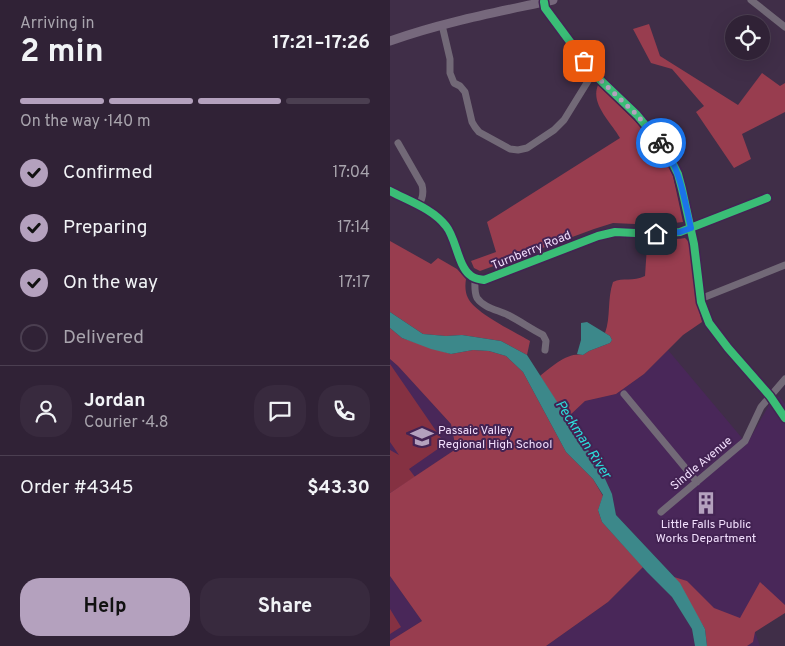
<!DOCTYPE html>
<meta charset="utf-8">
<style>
:root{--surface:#302236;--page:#382a3e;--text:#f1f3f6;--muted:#a8a4ad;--line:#4b3f51;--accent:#b4a1be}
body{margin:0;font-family:Overpass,sans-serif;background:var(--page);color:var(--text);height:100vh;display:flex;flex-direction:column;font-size:19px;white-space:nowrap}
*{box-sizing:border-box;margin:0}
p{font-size:16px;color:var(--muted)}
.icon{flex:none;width:28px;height:28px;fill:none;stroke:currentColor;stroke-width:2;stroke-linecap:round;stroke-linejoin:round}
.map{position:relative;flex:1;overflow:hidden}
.panel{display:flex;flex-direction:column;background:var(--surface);width:390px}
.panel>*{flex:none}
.fabs{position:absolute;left:335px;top:15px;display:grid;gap:10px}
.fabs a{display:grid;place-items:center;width:45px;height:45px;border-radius:50%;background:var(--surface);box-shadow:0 5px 20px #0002,0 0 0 1px var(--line);font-size:25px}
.pin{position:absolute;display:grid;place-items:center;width:42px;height:42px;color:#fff;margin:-21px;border-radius:10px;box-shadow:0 2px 8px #0006}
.courier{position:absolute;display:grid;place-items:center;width:50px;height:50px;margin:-25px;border:4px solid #1a73e8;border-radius:50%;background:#fff;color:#222;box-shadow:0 1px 6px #0007}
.headline em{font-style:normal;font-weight:700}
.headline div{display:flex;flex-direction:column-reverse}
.headline{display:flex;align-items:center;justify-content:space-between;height:85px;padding:0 20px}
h1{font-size:32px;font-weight:700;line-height:38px}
.bar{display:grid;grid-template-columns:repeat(4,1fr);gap:8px 5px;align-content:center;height:60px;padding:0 20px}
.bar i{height:6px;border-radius:4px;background:var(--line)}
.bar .selected{background:var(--accent)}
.bar p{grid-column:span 4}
.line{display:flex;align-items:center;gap:12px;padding:0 20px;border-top:1px solid var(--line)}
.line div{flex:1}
.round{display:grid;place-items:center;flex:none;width:52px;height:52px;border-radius:20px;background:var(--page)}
ol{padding:0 20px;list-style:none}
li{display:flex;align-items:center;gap:15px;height:55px}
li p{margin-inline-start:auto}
li .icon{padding:5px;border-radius:50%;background:var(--accent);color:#111;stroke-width:4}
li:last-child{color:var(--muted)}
li i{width:28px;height:28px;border:2px solid var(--line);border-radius:50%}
.button{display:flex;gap:10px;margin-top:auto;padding:10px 20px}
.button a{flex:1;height:58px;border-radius:20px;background:var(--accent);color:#111;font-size:20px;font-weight:700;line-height:58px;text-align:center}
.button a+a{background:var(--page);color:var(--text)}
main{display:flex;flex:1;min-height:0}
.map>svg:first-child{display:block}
.built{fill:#492759}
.green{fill:#853142}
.forest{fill:#983d4f}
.water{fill:#3c888a}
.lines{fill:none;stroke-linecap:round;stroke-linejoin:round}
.minor{stroke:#726977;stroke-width:7}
.major{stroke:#76687c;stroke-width:9}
.cycleway-casing{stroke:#432353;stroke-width:11}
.cycleway{stroke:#3abd76;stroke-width:8}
.done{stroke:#b4a1be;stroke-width:5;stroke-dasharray:0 9}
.route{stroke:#1a73e8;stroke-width:6}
.labels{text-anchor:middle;stroke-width:4;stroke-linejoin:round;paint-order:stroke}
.street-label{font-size:12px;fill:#f2dffd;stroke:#432353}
.poi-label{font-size:12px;fill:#f2dffd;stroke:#432353;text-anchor:start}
.water-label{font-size:14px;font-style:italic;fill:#2cdedb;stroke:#432353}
</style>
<main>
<section class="panel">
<div class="headline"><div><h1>2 min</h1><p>Arriving in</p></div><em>17:21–17:26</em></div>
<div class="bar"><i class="selected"></i><i class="selected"></i><i class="selected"></i><i></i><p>On the way · 140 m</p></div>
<ol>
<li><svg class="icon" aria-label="check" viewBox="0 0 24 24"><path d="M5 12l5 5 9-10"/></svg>Confirmed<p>17:04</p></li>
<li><svg class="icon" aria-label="check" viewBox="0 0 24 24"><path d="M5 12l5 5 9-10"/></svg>Preparing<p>17:14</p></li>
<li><svg class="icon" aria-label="check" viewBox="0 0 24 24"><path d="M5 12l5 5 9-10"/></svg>On the way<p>17:17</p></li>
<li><i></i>Delivered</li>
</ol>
<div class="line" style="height:90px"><a class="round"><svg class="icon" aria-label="person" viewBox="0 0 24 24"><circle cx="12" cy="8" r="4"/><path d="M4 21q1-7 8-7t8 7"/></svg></a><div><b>Jordan</b><p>Courier · 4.8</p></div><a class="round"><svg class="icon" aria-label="chat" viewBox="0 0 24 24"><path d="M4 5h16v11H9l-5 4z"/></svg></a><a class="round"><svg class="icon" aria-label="phone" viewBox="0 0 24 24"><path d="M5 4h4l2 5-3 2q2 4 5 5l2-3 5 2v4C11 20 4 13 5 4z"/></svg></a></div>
<div class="line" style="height:65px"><div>Order #4345</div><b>$43.30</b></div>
<div class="button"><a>Help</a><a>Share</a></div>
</section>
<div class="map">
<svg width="395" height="646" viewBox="0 0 395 646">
<rect width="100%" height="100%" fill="#402e48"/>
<path class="built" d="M278,350L357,444L379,405L389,396L395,404V605L370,620L365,632L370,646H317L315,629L290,583L226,515L222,494L177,418L195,401L226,394L254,374Z
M0,359L8,366L61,424L66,449L0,493Z
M253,567L282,597L302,629L305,646H156L218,602Z
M0,576L32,621L0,641Z"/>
<path class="green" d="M0,364L55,444L19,469L25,477L0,493V450L9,455L0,442Z
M0,609L11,627L0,634Z"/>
<path class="forest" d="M259,24L270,56L348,105L372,73L390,86L395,83V112L352,134L361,159L344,168L306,112L314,106L282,69L261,63L243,29Z
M208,85L248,124L270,149L283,176L293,222L267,225L223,223L204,229L90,271L84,268L81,261L106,252L97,222L230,138C221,122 200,104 208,85Z
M295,238L299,242L306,298L312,322L293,335L254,374L226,394L195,401L177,418L150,376C162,367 177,352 193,355L199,351L220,343L222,340L220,336L215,333C221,317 217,299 223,282C233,277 243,282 255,276L257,246C266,239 283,240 295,238Z
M0,241L41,264L48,258L67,269L76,279C75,285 75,292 78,298C85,313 125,332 140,341L137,355L111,341L72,335L56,336L33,334L0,312Z
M0,328L12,338L61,354L83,350L99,351L116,356L133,372L176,452L203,479L213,496L208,510L212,522L253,567L218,602L156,646H0V641L32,621L0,576V493L66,449L61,424L8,366L0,359Z
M284,577L297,581L324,608L350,618L370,582L395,605V613L365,632L363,642L357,646H317L315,629Z"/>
<path class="water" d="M0,312L33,334L56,336L72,335L111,341L137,355L211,470L222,494L226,515L290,583L315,629L317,646H305L302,629L282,597L257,572L212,522L208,510L213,495L203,479L176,452L133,372L116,356L99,351L83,350L61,354L41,349L12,338L0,328Z
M197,322L220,336L222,340L220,343L199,351L193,355L187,354L191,340V323Z"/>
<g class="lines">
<path class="minor" d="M361,0L395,27
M154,2L155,8L204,74L247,115L276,150L288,174L292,189L304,244L311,302L319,323L338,348L380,396L395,418
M52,25L60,59V73L64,83L70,86L75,92L82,122L85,127L89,132L120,149L128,150L137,148L164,130L174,120L203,73
M8,143L32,185C34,193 33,199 28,206
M0,191C19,201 43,209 56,226C66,238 68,266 80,275C84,279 89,279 94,280L208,236L225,232L266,234L290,232L377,198
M85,278C85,285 84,292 87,298C94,308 108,310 118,315C130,321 141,329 153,335L156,341L155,350
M310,299L395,265
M234,394L307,482
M271,512L355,441L371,407L395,379"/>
<path class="major" d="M0,41C53,22 108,12 163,0"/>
<defs>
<path id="cycleway" d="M154,2L155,8L204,74L247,115L276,150L288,174L292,189L304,244L311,302L319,323L338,348L380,396L395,418
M0,191C19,201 43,209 56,226C66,238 68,266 80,275C84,279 89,279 94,280L208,236L225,232L266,234L290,232L377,198"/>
</defs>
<use href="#cycleway" class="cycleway-casing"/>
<use href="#cycleway" class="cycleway"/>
</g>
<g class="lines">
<path class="done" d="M194,61L204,74L247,115L271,143"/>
<path class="route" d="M266,234L290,232L301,228C294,198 290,167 271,143"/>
</g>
<defs>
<symbol id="school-bare" viewBox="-9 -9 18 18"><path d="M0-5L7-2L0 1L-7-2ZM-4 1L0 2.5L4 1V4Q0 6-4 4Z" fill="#b4a1be" stroke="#432353" stroke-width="2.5" paint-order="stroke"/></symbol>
<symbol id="building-bare" viewBox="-9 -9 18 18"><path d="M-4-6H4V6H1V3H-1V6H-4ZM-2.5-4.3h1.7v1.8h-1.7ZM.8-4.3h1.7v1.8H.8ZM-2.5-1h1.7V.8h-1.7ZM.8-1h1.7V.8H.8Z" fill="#b4a1be" stroke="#432353" stroke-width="2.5" paint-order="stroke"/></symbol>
</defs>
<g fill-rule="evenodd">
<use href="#school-bare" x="16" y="421" width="32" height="32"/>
<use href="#building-bare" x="300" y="487" width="32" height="32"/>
</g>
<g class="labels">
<g class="street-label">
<text transform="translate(141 250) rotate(-22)" y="4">Turnberry Road</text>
<text transform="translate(311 463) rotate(-40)" y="4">Sindle Avenue</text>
</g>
<g class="poi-label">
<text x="48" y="434">Passaic Valley<tspan x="48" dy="14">Regional High School</tspan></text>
<text x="316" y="528" text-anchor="middle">Little Falls Public<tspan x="316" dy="14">Works Department</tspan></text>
</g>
<g class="water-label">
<text transform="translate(194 439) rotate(57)" y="5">Peckman River</text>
</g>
</g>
</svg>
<div class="fabs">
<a><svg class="icon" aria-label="locate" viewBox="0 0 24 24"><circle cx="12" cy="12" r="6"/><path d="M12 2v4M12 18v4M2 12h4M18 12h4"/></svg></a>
</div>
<div class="pin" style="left:194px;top:61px;background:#ea580c"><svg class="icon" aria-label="bag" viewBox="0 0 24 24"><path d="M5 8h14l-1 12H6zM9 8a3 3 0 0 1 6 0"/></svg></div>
<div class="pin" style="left:266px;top:234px;background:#1f2937"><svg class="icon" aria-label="home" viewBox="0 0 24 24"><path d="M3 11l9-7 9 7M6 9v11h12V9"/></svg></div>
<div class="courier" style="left:271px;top:143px"><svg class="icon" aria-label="bike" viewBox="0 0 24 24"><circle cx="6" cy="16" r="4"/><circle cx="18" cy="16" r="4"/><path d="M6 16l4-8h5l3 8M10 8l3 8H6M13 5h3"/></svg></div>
</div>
</main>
